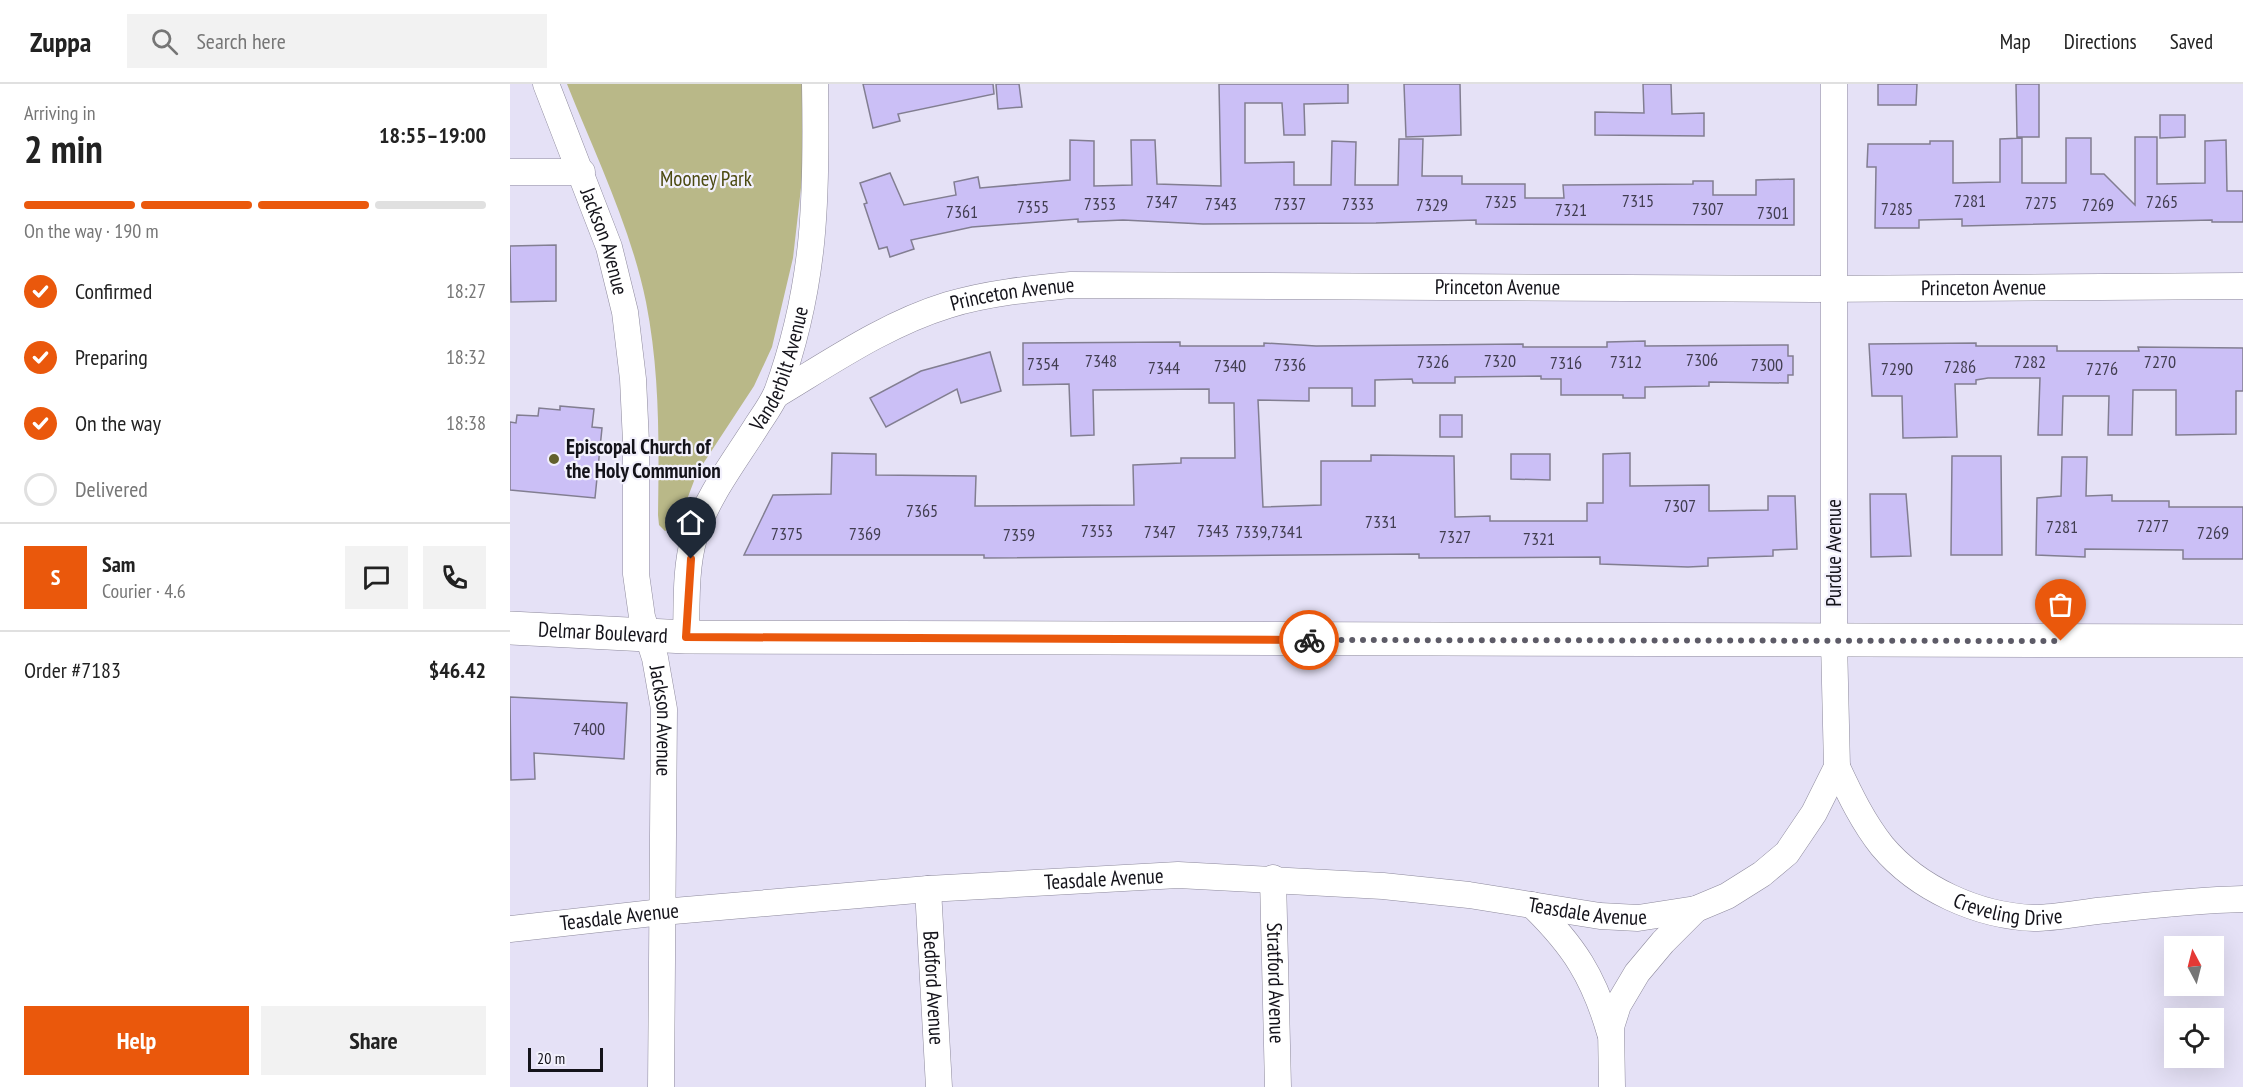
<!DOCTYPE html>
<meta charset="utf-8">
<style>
:root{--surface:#fff;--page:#f2f2f2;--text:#222;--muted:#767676;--line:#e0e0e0;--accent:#ea580c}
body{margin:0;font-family:"PT Sans Narrow",sans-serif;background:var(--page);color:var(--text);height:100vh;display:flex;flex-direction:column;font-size:22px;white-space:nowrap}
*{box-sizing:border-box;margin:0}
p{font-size:20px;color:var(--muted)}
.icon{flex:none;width:33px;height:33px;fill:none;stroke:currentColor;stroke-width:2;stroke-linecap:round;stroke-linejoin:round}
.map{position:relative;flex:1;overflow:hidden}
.details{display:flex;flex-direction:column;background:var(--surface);width:510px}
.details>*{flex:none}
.needle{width:39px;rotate:353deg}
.fabs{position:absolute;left:1654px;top:852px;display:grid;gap:12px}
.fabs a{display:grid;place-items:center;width:60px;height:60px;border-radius:0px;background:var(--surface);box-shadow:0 6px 24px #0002;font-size:30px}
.scale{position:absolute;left:18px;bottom:15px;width:75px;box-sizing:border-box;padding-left:6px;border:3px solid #14131a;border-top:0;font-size:16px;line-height:21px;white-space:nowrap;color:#14131a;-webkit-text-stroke:4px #f2f0fc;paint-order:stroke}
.pin{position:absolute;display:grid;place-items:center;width:51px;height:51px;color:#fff;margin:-62px -26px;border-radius:50% 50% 50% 0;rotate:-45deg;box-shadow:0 0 6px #0007}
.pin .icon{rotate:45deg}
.courier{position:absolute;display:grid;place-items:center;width:60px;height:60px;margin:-30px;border:4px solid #ea580c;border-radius:50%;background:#fff;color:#222;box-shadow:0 2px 8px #0007}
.headline em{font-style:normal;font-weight:700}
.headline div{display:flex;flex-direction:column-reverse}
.headline{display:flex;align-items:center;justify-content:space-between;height:102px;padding:0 24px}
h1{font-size:39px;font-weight:700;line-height:45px}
.bar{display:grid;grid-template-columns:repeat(4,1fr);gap:9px 6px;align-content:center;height:72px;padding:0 24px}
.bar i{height:8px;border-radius:4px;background:var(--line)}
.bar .on{background:var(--accent)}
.bar p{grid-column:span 4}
.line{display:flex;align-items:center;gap:15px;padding:0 24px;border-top:2px solid var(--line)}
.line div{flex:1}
.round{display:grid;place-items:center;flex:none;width:63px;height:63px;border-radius:0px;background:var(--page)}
ol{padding:0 24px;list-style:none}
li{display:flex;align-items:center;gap:18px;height:66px}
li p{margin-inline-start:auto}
li .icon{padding:6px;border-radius:50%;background:var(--accent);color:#fff;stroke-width:4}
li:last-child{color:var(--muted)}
li i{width:33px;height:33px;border:3px solid var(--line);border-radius:50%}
.button{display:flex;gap:12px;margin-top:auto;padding:12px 24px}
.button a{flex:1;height:69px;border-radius:0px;background:var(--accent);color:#fff;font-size:24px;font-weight:700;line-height:69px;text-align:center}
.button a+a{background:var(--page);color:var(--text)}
header{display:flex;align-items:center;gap:36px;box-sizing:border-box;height:84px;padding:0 30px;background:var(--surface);border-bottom:2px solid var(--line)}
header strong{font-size:28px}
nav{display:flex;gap:33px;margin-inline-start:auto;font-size:21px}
.search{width:420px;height:54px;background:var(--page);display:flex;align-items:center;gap:15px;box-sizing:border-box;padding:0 21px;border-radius:0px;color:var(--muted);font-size:22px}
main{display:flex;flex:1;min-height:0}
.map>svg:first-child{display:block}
.green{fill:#b9b888}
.building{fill:#cbbff6;stroke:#827e91;stroke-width:1.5}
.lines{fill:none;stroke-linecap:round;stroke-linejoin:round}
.minor-casing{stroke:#8d899c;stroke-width:27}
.major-casing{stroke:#8d899c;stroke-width:34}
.minor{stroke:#fff;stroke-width:26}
.major{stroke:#fff;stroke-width:33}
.done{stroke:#5d5b67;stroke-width:6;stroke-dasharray:0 10.8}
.route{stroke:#ea580c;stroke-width:8}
.poi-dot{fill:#62602d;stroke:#f2f0fc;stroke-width:2}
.labels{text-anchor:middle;stroke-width:4.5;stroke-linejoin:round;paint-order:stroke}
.number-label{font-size:18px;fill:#423e51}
.park-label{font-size:21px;fill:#4c4a11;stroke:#f2f0fc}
.street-label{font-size:21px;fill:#14131a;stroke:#f2f0fc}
.poi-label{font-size:21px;font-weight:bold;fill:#14131a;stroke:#f2f0fc;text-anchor:start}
</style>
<header>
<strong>Zuppa</strong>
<div class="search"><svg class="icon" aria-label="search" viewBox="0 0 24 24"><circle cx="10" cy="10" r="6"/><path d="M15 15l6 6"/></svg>Search here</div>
<nav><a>Map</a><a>Directions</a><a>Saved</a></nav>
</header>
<main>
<section class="details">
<div class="headline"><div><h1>2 min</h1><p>Arriving in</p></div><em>18:55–19:00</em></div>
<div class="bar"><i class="on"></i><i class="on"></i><i class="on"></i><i></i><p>On the way · 190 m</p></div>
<ol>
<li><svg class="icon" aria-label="check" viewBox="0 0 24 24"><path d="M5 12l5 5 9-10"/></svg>Confirmed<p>18:27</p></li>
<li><svg class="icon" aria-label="check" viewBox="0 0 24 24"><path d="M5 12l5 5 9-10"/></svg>Preparing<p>18:32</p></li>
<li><svg class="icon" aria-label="check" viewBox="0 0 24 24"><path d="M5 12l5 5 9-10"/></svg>On the way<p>18:38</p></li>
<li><i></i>Delivered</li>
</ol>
<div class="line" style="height:108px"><b class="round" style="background:var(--accent);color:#fff">S</b><div><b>Sam</b><p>Courier · 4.6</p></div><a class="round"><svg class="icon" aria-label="chat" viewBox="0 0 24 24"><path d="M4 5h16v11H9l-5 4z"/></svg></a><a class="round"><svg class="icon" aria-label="phone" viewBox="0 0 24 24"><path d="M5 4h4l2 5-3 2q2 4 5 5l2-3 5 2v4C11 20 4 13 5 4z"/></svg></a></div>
<div class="line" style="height:78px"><div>Order #7183</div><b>$46.42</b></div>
<div class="button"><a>Help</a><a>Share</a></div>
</section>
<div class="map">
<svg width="1733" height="1003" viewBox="0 0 1733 1003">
<rect width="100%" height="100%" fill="#e5e1f6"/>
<path class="green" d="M57,0H292V95L283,174L262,263L244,302L187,389L167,442L155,447L149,441L148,431C149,359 150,289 136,218C121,144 85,70 57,0Z"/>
<path class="building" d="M353,0H483L484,10L388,30L390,37L363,44Z
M486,0H509L512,23L488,25Z
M709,0H838V19L794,20L795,51H774L772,19H735V79L784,78V101H821L822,57L846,58L845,101H888L889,55H913L912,92H952V100H1015V114H1054L1053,101L1183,100V97H1203V111H1246V96L1284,95V141L966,140V136L866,139L693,140L613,136L568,138V135L462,143L401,156L404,165L380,173L377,163L369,165L354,120L357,119L350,99L380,89L394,121L446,111L444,98L468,93L470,104L560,96V56L584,57V102L622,101L621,56H645L647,100L711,102Z
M894,0H950L951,51L896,53Z
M1133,0H1161L1162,30L1194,29V52L1085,51V28L1134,29Z
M1368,0H1407L1406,21H1368Z
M1506,0H1529V53H1507Z
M1650,31H1675V53L1650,54Z
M1625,53H1647V100L1695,99V57L1716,56L1717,107H1733V138H1702V136L1452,142V135L1409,136V144H1365L1366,83H1357L1358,60H1420V57H1443V99L1490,98V55L1512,54V99H1556V54H1581V90H1594L1625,121Z
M46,161V217L1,218L0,162Z
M1135,257V262L1278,261V272H1283V291H1278V299L1199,298V302L1135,303V314H1113V311H1051V295H1031V292L945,293V299H903L902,295L865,296V322H842V304H799V317L748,316L753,423L811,421V377H861V371L944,372L945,433L980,432V437H1077V419H1093V370L1120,369V402L1199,401V427L1258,426V412H1285L1287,465L1263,466V472L1198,474V482L1178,483L1090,480V473L909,474V470L474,474V471H234L263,411L321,410L322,369L366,370V391L466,392L465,422L624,421L623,381L671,379V374H725L724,319H699V305L583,306L584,351L561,352L559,300L513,301V259L670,258V262H754V259L806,262L1013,260V263H1097V258Z
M1466,259V262H1547V267H1629L1628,263L1733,264V307H1726V350L1666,351V306H1623L1622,351H1598L1599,312H1553L1552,351H1528L1530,294H1478L1466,296V300H1445L1447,353L1393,354L1392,312H1362L1359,260Z
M480,268L491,307L451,319L447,305L376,343L360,314L411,287Z
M50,322L84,325L82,343L92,344L85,414L0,406V338L6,339L7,331L28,332L29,324L50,326Z
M930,331H952V353H930Z
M1001,370H1040V396L1001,395Z
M1442,372H1491L1492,471H1441Z
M1552,373H1577L1576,412L1602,411V417H1659V423H1733V475H1673V466L1575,465V473L1526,471L1527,414L1551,412Z
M1360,410H1396L1401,472L1361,473Z
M0,613L117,619L114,675L24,669L25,695L1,696Z"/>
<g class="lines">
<defs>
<g id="minor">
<path id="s1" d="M36,0L99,163L115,228L123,295L126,358V490L132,533L145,574L154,625L151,1003"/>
<path d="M0,88H72"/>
<path id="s2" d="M266,311C321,278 376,240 438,221C478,209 519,205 561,201L1303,205L1733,202"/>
<path id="s3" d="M176,553C177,521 175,485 184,454C196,414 224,378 246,343C253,332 262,320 267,308C306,201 307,112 305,0"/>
<path id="s4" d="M1327,683C1340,711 1353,738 1372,762C1408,805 1468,832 1524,834C1548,834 1573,828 1597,826C1642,821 1688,816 1733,815"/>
<path id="s5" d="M763,794L768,1003"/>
<path id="s6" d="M418,805L429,1003"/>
<path d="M1022,821C1064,862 1084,893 1100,949"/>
<path id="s7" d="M0,845L152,828L418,805L668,791L873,802L959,811L1090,832L1128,834L1186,825"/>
<path d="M1102,1003L1101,943L1108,921L1127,889L1153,858L1186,825L1217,812L1252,790L1277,769L1304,729L1327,683L1324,557V0"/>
</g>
<g id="major">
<path id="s8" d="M0,544L176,553L1733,557"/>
</g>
</defs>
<use href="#minor" class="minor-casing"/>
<use href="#major" class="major-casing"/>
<use href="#minor" class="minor"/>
<use href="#major" class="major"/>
</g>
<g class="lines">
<path class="done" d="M799,556L1551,557"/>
<path class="route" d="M181,475L176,553L799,556"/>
</g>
<circle class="poi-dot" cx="44" cy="375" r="6"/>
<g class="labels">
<g class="number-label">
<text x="1128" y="123">7315</text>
<text x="1460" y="123">7281</text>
<text x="652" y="124">7347</text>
<text x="991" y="124">7325</text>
<text x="1652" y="124">7265</text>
<text x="1531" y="125">7275</text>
<text x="590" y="126">7353</text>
<text x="711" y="126">7343</text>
<text x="780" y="126">7337</text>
<text x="848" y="126">7333</text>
<text x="922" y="127">7329</text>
<text x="1588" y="127">7269</text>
<text x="523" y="129">7355</text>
<text x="1198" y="131">7307</text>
<text x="1387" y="131">7285</text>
<text x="1061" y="132">7321</text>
<text x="452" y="134">7361</text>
<text x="1263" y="135">7301</text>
<text x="1192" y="282">7306</text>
<text x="591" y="283">7348</text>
<text x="990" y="283">7320</text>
<text x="923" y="284">7326</text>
<text x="1116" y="284">7312</text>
<text x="1520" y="284">7282</text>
<text x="1650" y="284">7270</text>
<text x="1056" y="285">7316</text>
<text x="533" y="286">7354</text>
<text x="780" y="287">7336</text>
<text x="1257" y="287">7300</text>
<text x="720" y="288">7340</text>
<text x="1450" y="289">7286</text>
<text x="654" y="290">7344</text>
<text x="1387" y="291">7290</text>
<text x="1592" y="291">7276</text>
<text x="1170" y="428">7307</text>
<text x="412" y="433">7365</text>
<text x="871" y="444">7331</text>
<text x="1643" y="448">7277</text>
<text x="1552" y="449">7281</text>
<text x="587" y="453">7353</text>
<text x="703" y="453">7343</text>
<text x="650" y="454">7347</text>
<text x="759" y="454">7339,7341</text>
<text x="1703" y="455">7269</text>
<text x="277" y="456">7375</text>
<text x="355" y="456">7369</text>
<text x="509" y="457">7359</text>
<text x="945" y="459">7327</text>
<text x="1029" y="461">7321</text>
<text x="79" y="651">7400</text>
</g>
<g class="park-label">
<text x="196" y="102">Mooney Park</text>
</g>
<g class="street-label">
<text dy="7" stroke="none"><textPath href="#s1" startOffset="168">Jackson Avenue</textPath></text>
<text dy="7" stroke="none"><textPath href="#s2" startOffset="746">Princeton Avenue</textPath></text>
<text dy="7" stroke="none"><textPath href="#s2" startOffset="1232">Princeton Avenue</textPath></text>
<text dy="7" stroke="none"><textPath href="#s2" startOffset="260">Princeton Avenue</textPath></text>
<text dy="7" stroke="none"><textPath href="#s3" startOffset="291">Vanderbilt Avenue</textPath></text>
<text transform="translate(1324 469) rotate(-90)" y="7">Purdue Avenue</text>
<text dy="7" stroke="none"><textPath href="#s8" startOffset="93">Delmar Boulevard</textPath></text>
<text dy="7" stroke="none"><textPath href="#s1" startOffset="654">Jackson Avenue</textPath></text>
<text dy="7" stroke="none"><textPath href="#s7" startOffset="596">Teasdale Avenue</textPath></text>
<text dy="7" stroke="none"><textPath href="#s4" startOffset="237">Creveling Drive</textPath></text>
<text dy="7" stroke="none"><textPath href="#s7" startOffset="1082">Teasdale Avenue</textPath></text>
<text dy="7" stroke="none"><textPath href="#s7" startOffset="110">Teasdale Avenue</textPath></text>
<text dy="7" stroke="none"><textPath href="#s5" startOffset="105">Stratford Avenue</textPath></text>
<text dy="7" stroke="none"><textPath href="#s6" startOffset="99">Bedford Avenue</textPath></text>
</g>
<g class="poi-label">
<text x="56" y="370">Episcopal Church of<tspan x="56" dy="24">the Holy Communion</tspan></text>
</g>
</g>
</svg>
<div class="fabs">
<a><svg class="needle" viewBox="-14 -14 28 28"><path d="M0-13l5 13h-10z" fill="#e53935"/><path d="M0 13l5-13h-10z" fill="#767676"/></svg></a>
<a><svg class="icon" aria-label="locate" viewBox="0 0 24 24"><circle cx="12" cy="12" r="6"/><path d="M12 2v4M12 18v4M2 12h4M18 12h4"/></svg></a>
</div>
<div class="scale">20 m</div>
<div class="pin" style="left:1551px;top:557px;background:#ea580c"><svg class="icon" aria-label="bag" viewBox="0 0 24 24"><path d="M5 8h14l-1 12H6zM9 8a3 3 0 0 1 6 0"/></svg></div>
<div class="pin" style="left:181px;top:475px;background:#1f2937"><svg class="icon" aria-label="home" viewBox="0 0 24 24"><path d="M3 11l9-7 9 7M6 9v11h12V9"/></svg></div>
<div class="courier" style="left:799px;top:556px"><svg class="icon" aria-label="bike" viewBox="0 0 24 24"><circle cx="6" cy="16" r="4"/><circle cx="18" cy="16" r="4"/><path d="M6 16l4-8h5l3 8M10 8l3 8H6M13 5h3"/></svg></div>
</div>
</main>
